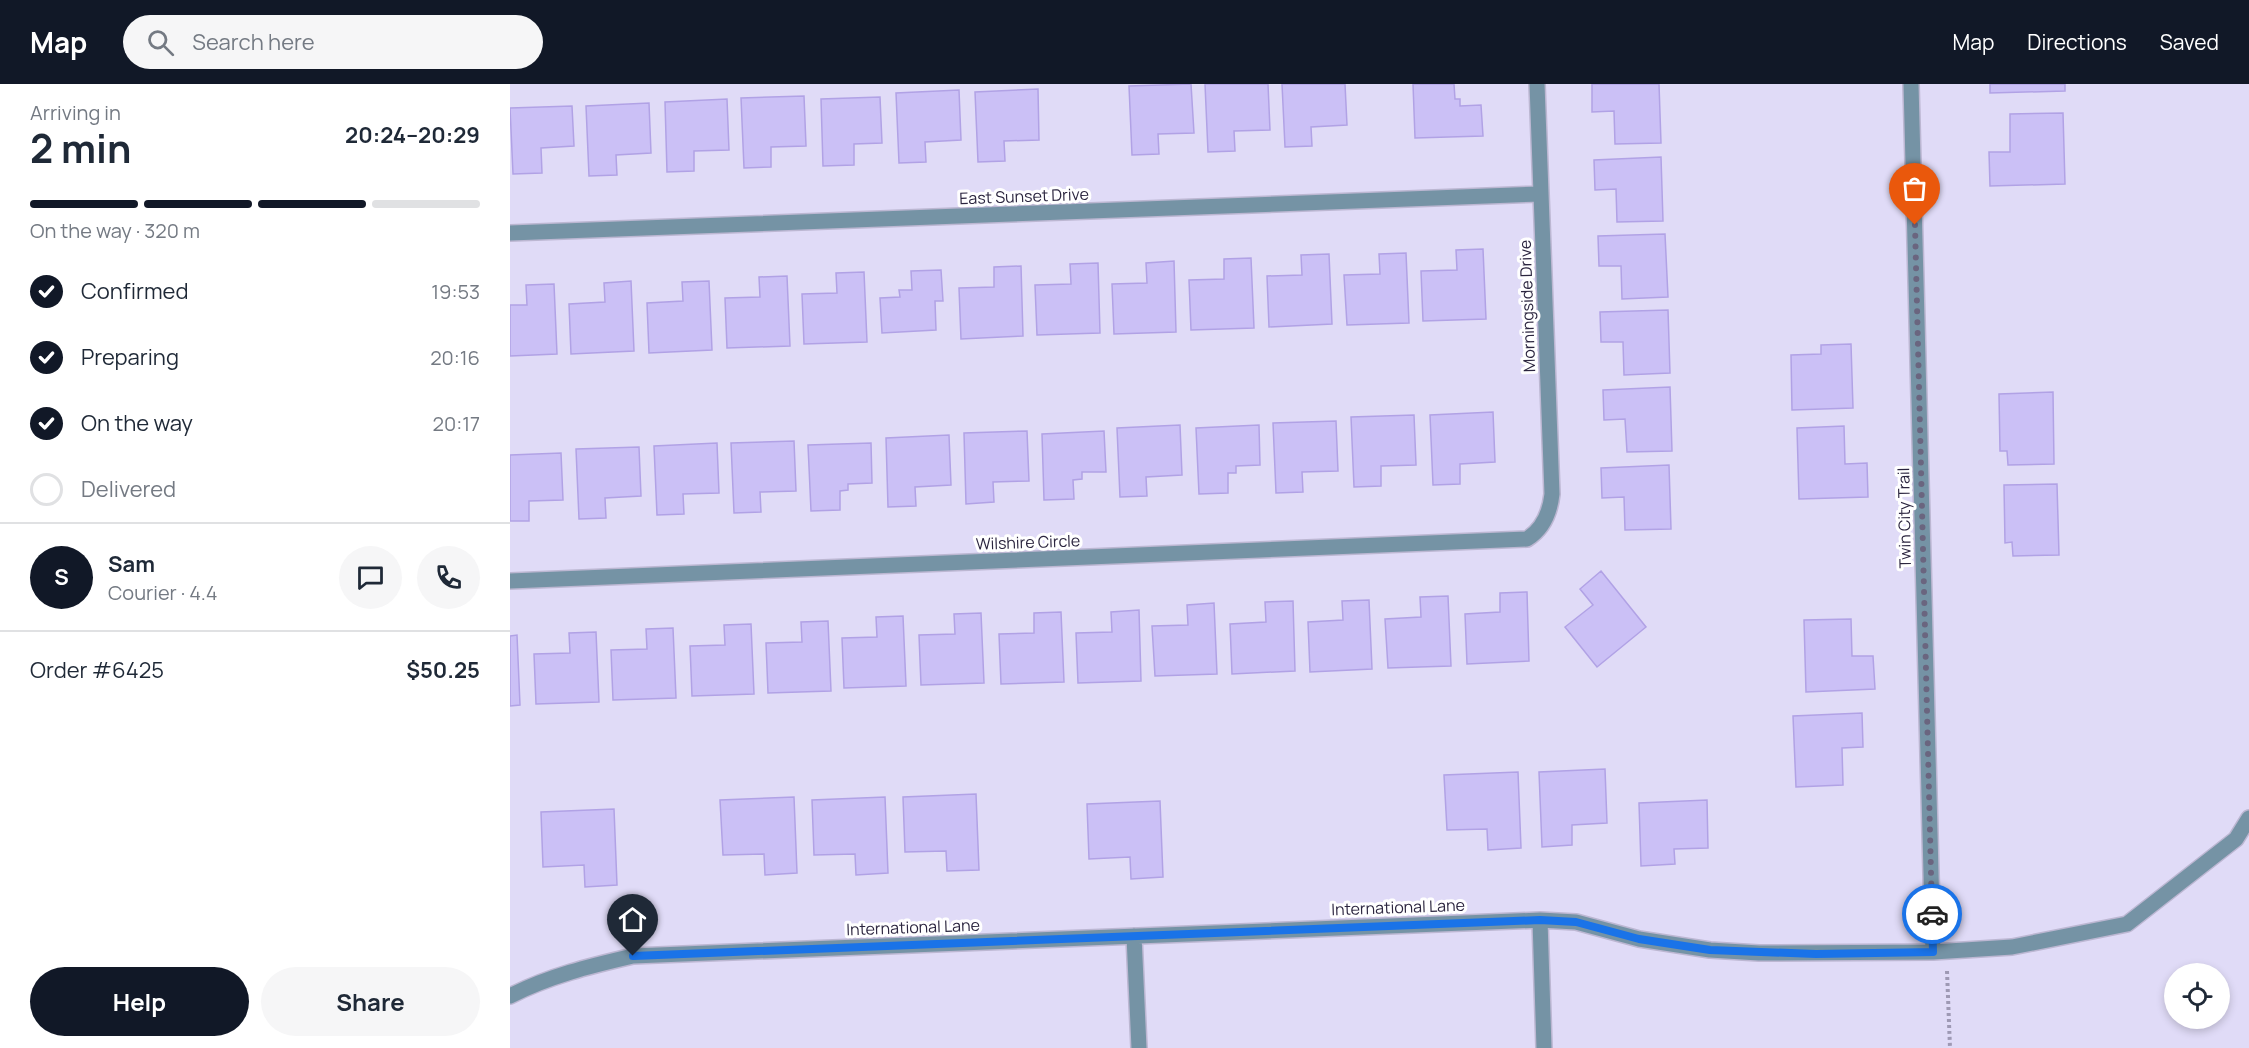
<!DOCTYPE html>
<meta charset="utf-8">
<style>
:root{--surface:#fff;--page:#f6f6f7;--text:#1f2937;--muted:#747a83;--line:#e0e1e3;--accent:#111827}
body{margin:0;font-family:Manrope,sans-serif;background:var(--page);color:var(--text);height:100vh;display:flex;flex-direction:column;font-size:22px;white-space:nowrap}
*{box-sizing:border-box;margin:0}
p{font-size:20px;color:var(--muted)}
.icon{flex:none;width:33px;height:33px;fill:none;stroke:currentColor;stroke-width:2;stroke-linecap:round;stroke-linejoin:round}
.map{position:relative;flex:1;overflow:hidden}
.panel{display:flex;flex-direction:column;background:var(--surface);width:510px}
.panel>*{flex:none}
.buttons{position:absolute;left:1654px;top:879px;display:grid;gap:12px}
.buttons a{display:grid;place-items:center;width:66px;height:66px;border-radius:50%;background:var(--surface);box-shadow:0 3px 9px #0003;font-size:30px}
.pin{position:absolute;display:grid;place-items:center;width:51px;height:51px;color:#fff;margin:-62px -26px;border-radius:50% 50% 50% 0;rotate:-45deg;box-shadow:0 0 6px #0007}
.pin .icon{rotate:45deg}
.courier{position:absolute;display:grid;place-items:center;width:60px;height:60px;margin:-30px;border:4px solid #1a73e8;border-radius:50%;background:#fff;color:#222;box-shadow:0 2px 8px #0007}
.head em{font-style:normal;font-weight:700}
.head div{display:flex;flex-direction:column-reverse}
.head{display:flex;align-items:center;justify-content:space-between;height:102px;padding:0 30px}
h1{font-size:39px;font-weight:700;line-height:45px}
.bar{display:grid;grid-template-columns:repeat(4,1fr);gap:9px 6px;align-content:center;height:72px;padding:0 30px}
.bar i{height:8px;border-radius:4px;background:var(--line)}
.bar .selected{background:var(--accent)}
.bar p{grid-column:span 4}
.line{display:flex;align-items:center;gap:15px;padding:0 30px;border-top:2px solid var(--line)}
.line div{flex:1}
.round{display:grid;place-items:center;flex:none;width:63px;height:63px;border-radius:32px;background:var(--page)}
ol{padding:0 30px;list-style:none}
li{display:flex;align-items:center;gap:18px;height:66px}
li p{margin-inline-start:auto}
li .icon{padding:6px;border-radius:50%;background:var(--accent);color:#fff;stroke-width:4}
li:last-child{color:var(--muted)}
li i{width:33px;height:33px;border:3px solid var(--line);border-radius:50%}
.cta{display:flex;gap:12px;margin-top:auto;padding:12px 30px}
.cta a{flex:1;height:69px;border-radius:36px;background:var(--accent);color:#fff;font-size:24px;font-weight:700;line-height:69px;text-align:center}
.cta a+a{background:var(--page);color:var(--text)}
header{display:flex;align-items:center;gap:36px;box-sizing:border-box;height:84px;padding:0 30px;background:var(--accent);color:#fff}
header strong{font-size:28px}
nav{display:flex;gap:33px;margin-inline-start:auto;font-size:21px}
.search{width:420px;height:54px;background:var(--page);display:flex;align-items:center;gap:15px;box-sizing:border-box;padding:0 21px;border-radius:33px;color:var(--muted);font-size:22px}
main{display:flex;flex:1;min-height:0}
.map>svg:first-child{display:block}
.building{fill:#cbc0f6;stroke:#b1a2e5;stroke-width:1.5}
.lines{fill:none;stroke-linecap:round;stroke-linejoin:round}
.minor-casing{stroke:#bcb7d2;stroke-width:18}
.path{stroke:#9e99b4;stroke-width:4;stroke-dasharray:3 3;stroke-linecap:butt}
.minor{stroke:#7593a5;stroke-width:15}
.done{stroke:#6a657f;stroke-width:6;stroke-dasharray:0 10.8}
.route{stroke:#1a73e8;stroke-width:8}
.labels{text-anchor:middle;stroke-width:6;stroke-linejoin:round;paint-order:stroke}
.street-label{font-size:16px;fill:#2b253f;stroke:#fff}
</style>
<header>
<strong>Map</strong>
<div class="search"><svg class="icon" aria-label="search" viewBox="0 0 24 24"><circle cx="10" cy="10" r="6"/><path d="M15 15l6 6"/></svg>Search here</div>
<nav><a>Map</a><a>Directions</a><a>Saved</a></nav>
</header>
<main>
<section class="panel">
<div class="head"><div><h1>2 min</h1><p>Arriving in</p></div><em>20:24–20:29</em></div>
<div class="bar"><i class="selected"></i><i class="selected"></i><i class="selected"></i><i></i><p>On the way · 320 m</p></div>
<ol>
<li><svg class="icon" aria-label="check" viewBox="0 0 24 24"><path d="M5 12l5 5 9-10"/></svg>Confirmed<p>19:53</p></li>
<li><svg class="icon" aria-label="check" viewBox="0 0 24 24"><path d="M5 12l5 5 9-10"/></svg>Preparing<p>20:16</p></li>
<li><svg class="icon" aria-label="check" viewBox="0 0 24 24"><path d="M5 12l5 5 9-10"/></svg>On the way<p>20:17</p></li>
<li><i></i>Delivered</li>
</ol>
<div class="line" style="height:108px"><b class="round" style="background:var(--accent);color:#fff">S</b><div><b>Sam</b><p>Courier · 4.4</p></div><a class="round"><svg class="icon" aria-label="chat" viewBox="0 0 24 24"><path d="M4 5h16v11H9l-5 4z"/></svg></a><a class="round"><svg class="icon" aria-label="phone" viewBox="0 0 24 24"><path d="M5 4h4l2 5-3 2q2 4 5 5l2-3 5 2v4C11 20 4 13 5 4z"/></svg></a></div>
<div class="line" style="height:78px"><div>Order #6425</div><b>$50.25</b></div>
<div class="cta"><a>Help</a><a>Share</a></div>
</section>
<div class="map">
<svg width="1739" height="964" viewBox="0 0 1739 964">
<rect width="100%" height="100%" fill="#e0dbf7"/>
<path class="building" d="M681,0L684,49L648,50L649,70L622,71L619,2Z
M695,0H758L760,46L724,47L725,67L698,68Z
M772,0H835L837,41L801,43L802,62L775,63Z
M903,0H944L945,15H950V22L971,21L973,52L905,54Z
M1082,0H1149L1151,59L1105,60L1104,27L1082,28Z
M1480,0H1555V7L1480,9Z
M528,5L529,56L494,57L495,77L468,78L465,8Z
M449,6L451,56L415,58L416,78L389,79L386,9Z
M294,12L296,62L261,63V83L234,84L231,14Z
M370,13L372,59L344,60V81L313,82L311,15Z
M217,15L219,66L184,67V87L157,88L155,18Z
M139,19L141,69L106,71L107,91L79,92L76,22Z
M62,22L64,62L31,64L32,89L3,90L0,24Z
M1553,29L1555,100L1480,102L1479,68H1500V30Z
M1151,73L1153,137L1107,138L1106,105L1085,106L1084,76Z
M1155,150L1158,213L1112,215L1111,182H1089L1088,152Z
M973,165L976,235L913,237L911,187L947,186L946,166Z
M896,169L899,239L837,241L834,191L870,190L869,170Z
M819,170L822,240L759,243L757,192L792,191L791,171Z
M741,174L744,244L681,246L679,196L714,195V175Z
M664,177L666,248L604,250L602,200L637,199L636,179Z
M588,179L590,249L527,251L525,201L561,200L560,180Z
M511,182L513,252L451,255L449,204L484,203V183Z
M431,186L433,217H425L426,246L372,249L370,214L390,213L389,206H402L401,187Z
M354,188L357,258L294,260L292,210L327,209L326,189Z
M277,192L280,262L217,264L215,214L250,213L249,193Z
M121,197L124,267L61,270L59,220L95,218L94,199Z
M199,197L202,266L139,269L137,219L173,217L172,198Z
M44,200L47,270L0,272V221H17L16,201Z
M1158,226L1160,289L1114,291L1113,258H1091L1090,228Z
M1341,260L1343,324L1282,326L1281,271L1311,270V261Z
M1160,303L1162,367L1117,368L1115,335L1094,336L1093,306Z
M1543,308L1544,380L1498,381L1497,367H1490L1489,310Z
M983,328L985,378L950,380V400L923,401L920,331Z
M904,331L906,381L871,382V402L844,403L841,333Z
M826,337L828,387L792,388L793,408L766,409L763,339Z
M670,341L672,391L636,393L637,412L610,413L607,344Z
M749,341L750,381L726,382V389H718V409L689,410L686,344Z
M1334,342L1335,380L1357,379L1358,413L1289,415L1287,344Z
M517,347L519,397L483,398L484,418L456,420L454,349Z
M594,347L596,388H572V395L563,396L564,415L534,416L532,350Z
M439,351L441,401L405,403L406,422L378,423L376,354Z
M284,357L286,407L250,408L251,428L224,429L221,359Z
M207,359L209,409L173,410L174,430L147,431L144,362Z
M361,359L362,399L338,400V406L330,407V426L301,427L298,361Z
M129,363L131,412L95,414L96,434L69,435L66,365Z
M51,369L53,416L19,417V437H0V371Z
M1159,381L1161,445L1115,446L1114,413L1092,414L1091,384Z
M1547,400L1549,471L1503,472L1502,458L1495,459L1494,401Z
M1091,487L1136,543L1087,583L1055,543L1083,521L1070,505Z
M1017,508L1019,577L957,580L955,530L990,528V509Z
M938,512L941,582L878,584L875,535L911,533L910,513Z
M859,516L862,585L800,588L798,538L833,536L832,517Z
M783,517L785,587L722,590L720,540L756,538L755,518Z
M704,519L707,590L645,592L642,542L678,541L677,521Z
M629,526L631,597L568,599L566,549L602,548L601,528Z
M551,528L554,598L491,600L489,550L524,549V529Z
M471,529L474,599L411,601L409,551L445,550L444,530Z
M393,532L396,602L334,604L332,554L367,553L366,533Z
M1341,535L1342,572H1363L1365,605L1296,608L1294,536Z
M318,537L321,607L258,609L256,559L292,558L291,538Z
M241,540L244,610L182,612L180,562L215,561L214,541Z
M163,544L166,614L103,616L101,566L137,565L136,545Z
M86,548L89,618L26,620L24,570L60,569L59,549Z
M7,551L10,621L0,622V552Z
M1352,629L1353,663L1332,664L1333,701L1286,703L1283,632Z
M1095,685L1097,739L1062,741V761L1032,763L1029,688Z
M1008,688L1011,764L978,766L977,745L937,746L934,691Z
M466,710L469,786L437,787L436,767L395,768L393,713Z
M284,713L287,789L255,791L254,770L213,771L210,716Z
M375,713L378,789L346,791L345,770L304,771L302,716Z
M1197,716L1198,764L1164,765L1165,780L1131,782L1129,719Z
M650,717L653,793L621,795L620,773L579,775L577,720Z
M104,725L107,801L75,803L74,781L33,783L31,728Z"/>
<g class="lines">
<defs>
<path id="minor" d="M1401,0L1423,868
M0,149L1030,110
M0,497L1017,455C1033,445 1040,428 1042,410L1027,0
M1030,836L1034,964
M624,852L629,964
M0,912C39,892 80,882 123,872L1030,836L1066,838L1129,855L1200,866L1249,869L1423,868L1502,863L1617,840L1726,755L1739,734"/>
</defs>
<use href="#minor" class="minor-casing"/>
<path class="path" d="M1437,887L1440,964"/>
<use href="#minor" class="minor"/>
</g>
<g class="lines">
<path class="done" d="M1405,141L1422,830"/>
<path class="route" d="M123,872L1030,836L1066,838L1129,855L1200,866L1306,870L1423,868L1422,830"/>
</g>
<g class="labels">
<g class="street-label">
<text transform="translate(514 112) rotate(-2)" y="6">East Sunset Drive</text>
<text transform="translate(1017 222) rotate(-92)" y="6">Morningside Drive</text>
<text transform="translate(1394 434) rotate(-91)" y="6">Twin City Trail</text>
<text transform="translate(518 458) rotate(-2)" y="6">Wilshire Circle</text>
<text transform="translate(888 823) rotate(-2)" y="6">International Lane</text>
<text transform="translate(403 843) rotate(-2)" y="6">International Lane</text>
</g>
</g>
</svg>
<div class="buttons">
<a><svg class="icon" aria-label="locate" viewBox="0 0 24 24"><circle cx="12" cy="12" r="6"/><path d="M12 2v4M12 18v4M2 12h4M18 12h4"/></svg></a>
</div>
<div class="pin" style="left:1405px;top:141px;background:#ea580c"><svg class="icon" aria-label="bag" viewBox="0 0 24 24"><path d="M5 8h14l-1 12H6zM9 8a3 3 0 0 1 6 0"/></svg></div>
<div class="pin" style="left:123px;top:872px;background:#1f2937"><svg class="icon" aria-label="home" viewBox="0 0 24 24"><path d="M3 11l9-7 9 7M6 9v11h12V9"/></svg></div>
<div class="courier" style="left:1422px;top:830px"><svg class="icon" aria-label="car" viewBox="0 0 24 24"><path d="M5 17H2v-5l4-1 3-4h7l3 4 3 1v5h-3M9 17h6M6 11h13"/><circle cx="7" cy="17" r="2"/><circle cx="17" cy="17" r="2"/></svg></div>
</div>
</main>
